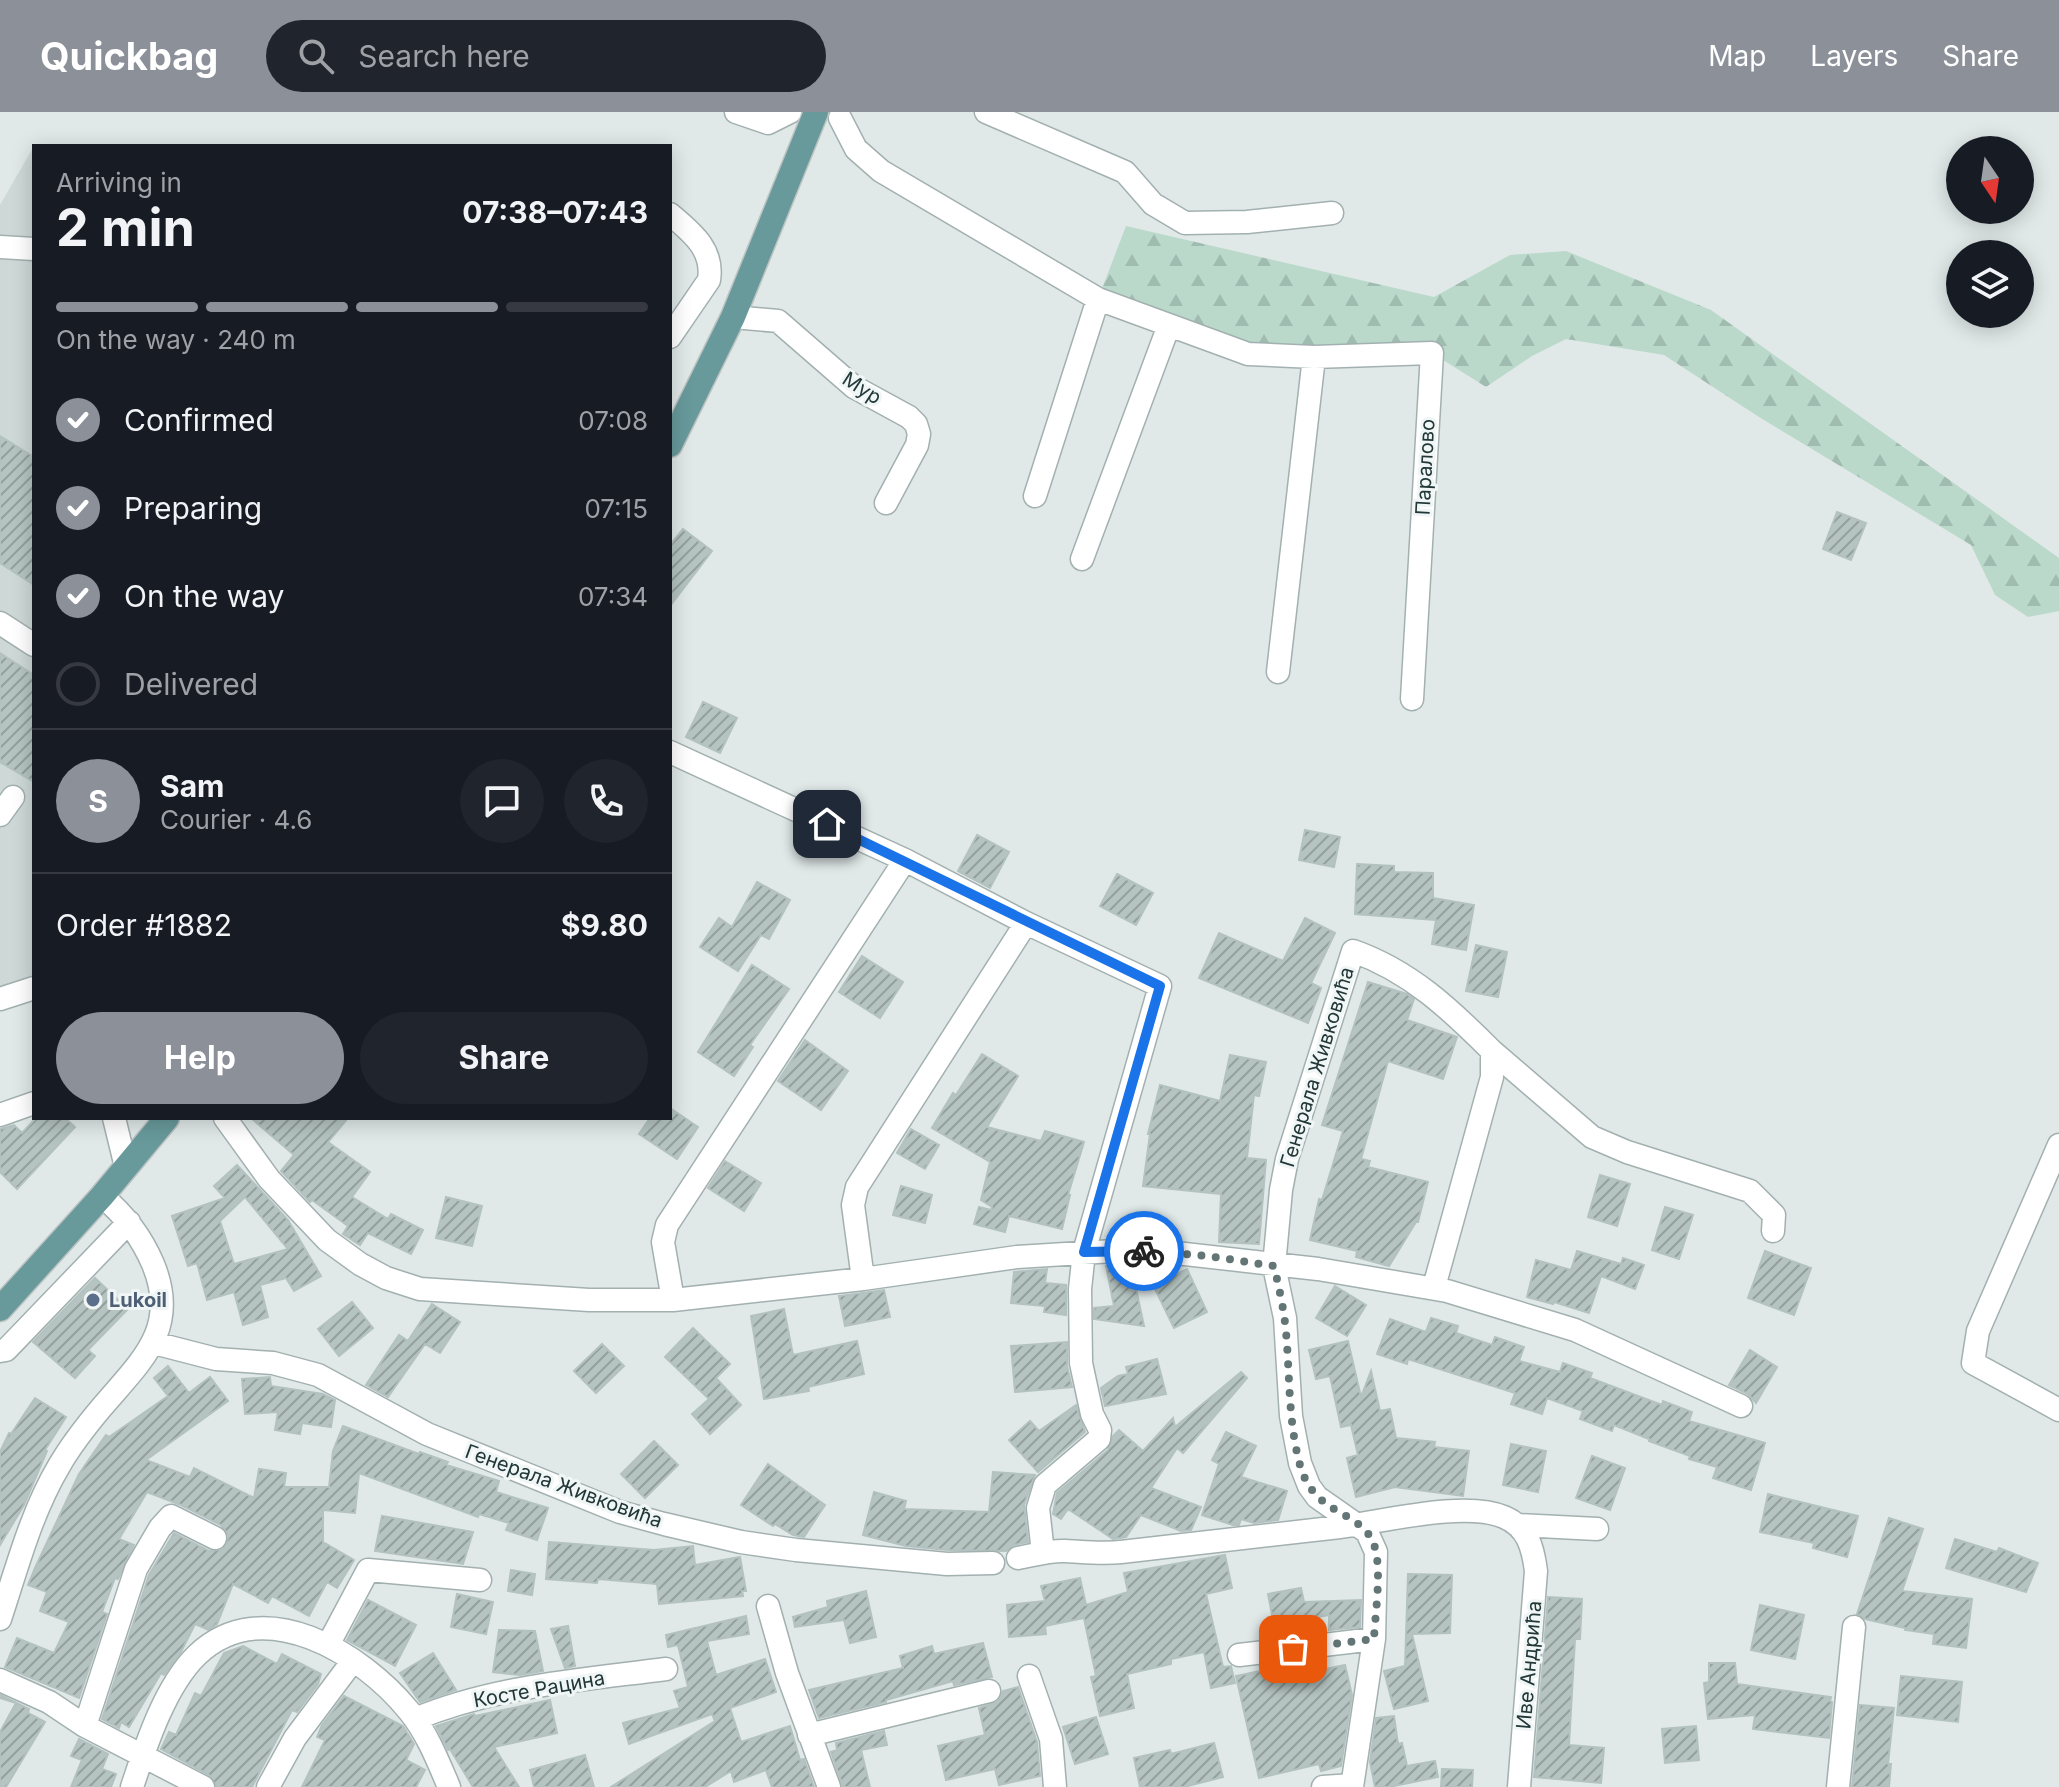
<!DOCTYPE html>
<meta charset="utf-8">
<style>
:root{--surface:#171b24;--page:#20242c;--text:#f1f3f6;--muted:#9ea1a6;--line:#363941;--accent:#8c9099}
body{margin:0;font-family:Inter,sans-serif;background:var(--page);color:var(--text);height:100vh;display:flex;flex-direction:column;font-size:30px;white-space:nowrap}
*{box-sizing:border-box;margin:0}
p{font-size:26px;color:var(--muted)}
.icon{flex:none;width:44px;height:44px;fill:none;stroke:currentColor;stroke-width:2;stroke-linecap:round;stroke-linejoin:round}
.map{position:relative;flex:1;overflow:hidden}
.sheet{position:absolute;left:32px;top:32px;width:640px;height:976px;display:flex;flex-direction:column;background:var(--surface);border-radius:0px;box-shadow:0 4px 20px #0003}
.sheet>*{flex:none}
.needle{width:52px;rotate:167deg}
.controls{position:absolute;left:1946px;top:24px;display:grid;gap:16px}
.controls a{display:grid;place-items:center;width:88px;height:88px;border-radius:50%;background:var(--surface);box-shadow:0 4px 20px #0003;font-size:40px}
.pin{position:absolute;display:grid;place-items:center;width:68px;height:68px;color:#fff;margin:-34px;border-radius:16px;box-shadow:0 4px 12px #0006}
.courier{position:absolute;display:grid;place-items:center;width:80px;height:80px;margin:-40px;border:6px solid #1a73e8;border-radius:50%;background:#fff;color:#222;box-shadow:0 2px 10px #0007}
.overview em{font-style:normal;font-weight:700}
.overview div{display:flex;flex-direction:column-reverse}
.overview{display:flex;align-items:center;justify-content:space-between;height:136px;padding:0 24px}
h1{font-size:52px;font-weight:700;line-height:60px}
.bar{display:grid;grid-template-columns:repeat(4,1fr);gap:12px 8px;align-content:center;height:96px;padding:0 24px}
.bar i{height:10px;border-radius:6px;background:var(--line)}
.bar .active{background:var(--accent)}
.bar p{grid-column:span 4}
.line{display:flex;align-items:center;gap:20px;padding:0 24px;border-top:2px solid var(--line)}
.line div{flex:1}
.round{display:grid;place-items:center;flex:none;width:84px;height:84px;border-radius:42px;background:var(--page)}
ol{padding:0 24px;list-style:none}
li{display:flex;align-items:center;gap:24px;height:88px}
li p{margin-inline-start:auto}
li .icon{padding:8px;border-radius:50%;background:var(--accent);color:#fff;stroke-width:4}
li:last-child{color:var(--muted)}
li i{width:44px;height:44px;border:4px solid var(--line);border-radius:50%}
.action{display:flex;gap:16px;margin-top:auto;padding:16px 24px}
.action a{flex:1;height:92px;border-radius:48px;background:var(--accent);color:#fff;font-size:32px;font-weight:700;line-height:92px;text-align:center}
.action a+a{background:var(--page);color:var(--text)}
header{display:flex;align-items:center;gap:48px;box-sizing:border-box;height:112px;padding:0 40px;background:var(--accent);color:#fff}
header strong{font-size:38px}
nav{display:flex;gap:44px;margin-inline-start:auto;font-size:28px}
.search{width:560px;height:72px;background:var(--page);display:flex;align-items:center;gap:20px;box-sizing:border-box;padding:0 28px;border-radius:44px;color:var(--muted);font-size:30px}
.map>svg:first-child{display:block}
.built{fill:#ced9d7}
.forest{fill:url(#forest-firs)}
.building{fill:url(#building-hatch);stroke:#b3c2c0;stroke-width:2;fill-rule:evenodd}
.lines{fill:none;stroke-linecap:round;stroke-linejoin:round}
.minor-casing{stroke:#a3b0b0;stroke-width:25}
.major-casing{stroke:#bdc3c3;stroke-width:27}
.minor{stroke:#fff;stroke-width:22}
.major{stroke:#689a9b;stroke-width:24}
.done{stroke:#647576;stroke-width:8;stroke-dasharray:0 14.4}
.route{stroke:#1a73e8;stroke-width:10}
.service-dot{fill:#5c6f8a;stroke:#f0f6f5;stroke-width:3}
.labels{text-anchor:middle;stroke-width:6;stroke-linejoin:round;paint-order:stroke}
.street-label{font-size:20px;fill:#223738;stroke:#f0f6f5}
.service-label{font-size:20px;font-weight:bold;fill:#4e5e75;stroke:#f0f6f5;text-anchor:start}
</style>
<header>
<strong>Quickbag</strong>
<div class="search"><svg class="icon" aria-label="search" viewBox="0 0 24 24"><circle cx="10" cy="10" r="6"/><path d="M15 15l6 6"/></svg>Search here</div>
<nav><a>Map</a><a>Layers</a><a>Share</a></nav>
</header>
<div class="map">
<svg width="2059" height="1675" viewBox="0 0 2059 1675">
<defs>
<pattern id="forest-firs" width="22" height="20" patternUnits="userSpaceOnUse" patternTransform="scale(2)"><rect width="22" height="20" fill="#bad9cb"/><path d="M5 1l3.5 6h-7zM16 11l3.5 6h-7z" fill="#a0bbaf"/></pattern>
<pattern id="building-hatch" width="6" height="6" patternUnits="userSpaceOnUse" patternTransform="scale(2)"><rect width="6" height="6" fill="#b5c4c1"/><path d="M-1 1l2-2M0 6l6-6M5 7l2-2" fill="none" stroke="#93a09e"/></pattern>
</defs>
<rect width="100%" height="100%" fill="#e0e9e8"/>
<path class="built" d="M34,34V873L0,882V93Z"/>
<path class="forest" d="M1126,114L1434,185L1510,143L1566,139L1711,198L2059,446V499L2028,505L1995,483L1971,433L1759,305L1664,243L1566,227L1532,244L1486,275L1432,241L1248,242L1098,187Z"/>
<path class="building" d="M0,324L34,345V473L0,451Z
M1837,400L1866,411L1851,448L1823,437Z
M683,417L712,439L670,494V433Z
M0,541L34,563V670L0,650Z
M703,590L737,606L720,641L686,625Z
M1305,718L1340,725L1334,755L1299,748Z
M977,723L1009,740L990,776L958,759Z
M1357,752L1394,754V760L1433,761V786L1474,793L1466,838L1432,832L1436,808L1355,802Z
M1117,762L1153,781L1136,813L1100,794Z
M757,770L790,788L769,827L761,823L738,859L700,835L719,806L732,815Z
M1305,806L1335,821L1311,871L1321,876L1308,911L1199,866L1219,821L1283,849Z
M1476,833L1507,840L1498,885L1466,879Z
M862,844L903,870L880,906L839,880Z
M752,853L789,877L750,933L753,935L734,964L698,940Z
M1368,870L1407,882L1414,887L1407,908L1457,925L1443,967L1388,949L1361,1047L1370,1049L1368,1055L1428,1070L1418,1110H1416L1389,1154L1356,1145L1357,1139L1310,1128L1319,1087L1322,1088L1343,1019L1322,1013Z
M805,928L848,959L821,998L778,969Z
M982,942L1018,964L987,1015L1041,1029L1045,1019L1084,1030L1068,1083H1070L1062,1117L1009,1104L1005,1120L974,1112L979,1095L991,1098L992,1095L981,1088L990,1050L932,1016L953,981L956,983Z
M1230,943L1266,950L1259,984L1254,983L1247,1046L1266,1048L1259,1132L1219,1130L1221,1082L1143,1074L1150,1022H1148L1160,973L1220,989Z
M670,996L698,1015L677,1047L639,1022L650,1006H670Z
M36,1006H65L75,1015L17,1077L0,1060V1017L14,1013L22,1021Z
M251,1006H348L328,1030L370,1060L352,1085L388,1107L391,1102L423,1118L411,1142L368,1121L360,1133L343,1122L348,1114L312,1088L310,1090L281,1059L294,1043Z
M911,1017L939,1033L925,1057L897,1041Z
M725,1049L761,1071L744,1099L708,1076Z
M237,1053L288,1108L321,1164L294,1179L286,1166L260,1173L268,1205L243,1213L234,1180L207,1188L197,1151L188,1154L172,1104L225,1086L214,1074ZM245,1085L288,1137L234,1152L220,1109Z
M1600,1063L1630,1072L1617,1114L1588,1105Z
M901,1074L932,1083L925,1111L893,1103Z
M446,1085L482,1094L472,1134L436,1126Z
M1665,1095L1693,1103L1679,1147L1652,1138Z
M1577,1139L1621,1152L1623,1146L1644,1153L1635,1177L1601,1164L1589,1201L1554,1190L1553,1192L1527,1185L1536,1148L1571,1158Z
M1765,1139L1811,1156L1794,1203L1748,1186Z
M1131,1153L1144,1214L1094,1207V1196L1114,1194L1106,1154Z
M1047,1157L1045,1171L1066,1173V1203L1044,1200L1045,1194L1011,1191L1014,1160Z
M1187,1157L1207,1200L1174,1216L1153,1173Z
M95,1166L128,1197L88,1238L95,1244L75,1266L33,1230Z
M1335,1174L1366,1193L1347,1224L1316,1206Z
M884,1178L890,1205L845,1214L839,1184Z
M352,1190L373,1216L339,1244L318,1217Z
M432,1192L460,1210L440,1241L425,1232L388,1285L366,1273L399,1223L408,1229Z
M784,1197L793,1243L857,1229L864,1262L808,1275L809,1279L764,1287L751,1204Z
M1431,1206L1458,1214L1456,1221L1492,1233L1495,1225L1524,1235L1519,1249L1560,1260L1563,1251L1592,1261L1590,1266L1662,1293L1663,1289L1692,1300L1689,1309L1765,1331L1751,1378L1713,1366L1717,1355L1689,1347L1690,1344L1649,1329V1327L1614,1313L1612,1319L1580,1307L1583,1299L1547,1286L1542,1302L1511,1292L1515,1281L1408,1247L1407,1252L1377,1242L1390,1207L1426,1220Z
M693,1216L730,1252L716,1266L741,1293L710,1322L692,1302L709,1287L665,1245Z
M1348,1229L1361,1285L1371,1259L1380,1299L1390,1297L1396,1326L1435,1330L1434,1335L1469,1339L1463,1384L1395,1375L1356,1385L1347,1346L1358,1343L1351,1313L1341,1315L1330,1264L1316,1267L1309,1238Z
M1067,1230V1254L1072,1275L1015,1280L1011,1234Z
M602,1232L624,1254L596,1281L574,1259Z
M1750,1238L1777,1255L1756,1291L1748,1282L1729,1273Z
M1157,1247L1166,1282L1105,1294L1101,1276L1118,1264L1128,1262L1126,1255Z
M168,1254L189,1281L210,1265L228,1289L146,1348L190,1365L194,1356L254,1386L259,1357L286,1361L284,1375H329L333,1339L343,1314L419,1342L420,1340L448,1350L446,1353L499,1369L496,1380L548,1396L537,1428L506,1418L509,1411L479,1402L478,1405L359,1361L355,1401L323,1398V1430L354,1448L337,1476L327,1470L309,1504L272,1484L268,1491L233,1472L217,1512L209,1518L195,1512L181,1540L164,1563L161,1561L129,1615L121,1610L119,1616L102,1607L149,1463L174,1421L209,1439L223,1437L229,1424L221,1413L181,1393L147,1380L119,1427L134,1433L118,1467L115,1466L102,1500L107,1502L79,1586L5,1555L17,1526L54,1541L69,1510L40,1499L47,1480L28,1473L35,1456L79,1362L106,1323L109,1325L168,1284L154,1266Z
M1241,1260L1247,1266L1183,1341L1177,1336L1151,1376L1201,1395L1191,1418L1181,1419L1141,1403L1126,1425L1113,1427L1068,1397L1061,1407L1053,1402L1057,1381L1108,1338L1113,1324L1119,1318L1143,1339L1173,1306L1175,1315Z
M270,1265L271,1274L323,1282L335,1288L331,1315L302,1311L300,1322L275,1318L278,1300L245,1302L242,1267Z
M35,1286L66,1305L45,1338L47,1339L24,1393L0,1433V1340L9,1321L11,1322Z
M1076,1293L1085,1320L1038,1360L1009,1328L1030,1309L1039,1319Z
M1226,1320L1256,1334L1241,1365L1287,1379L1278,1408L1254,1411L1241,1407L1239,1413H1233L1202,1403L1219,1352L1212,1348Z
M654,1329L678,1353L645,1386L621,1362Z
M1511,1332L1546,1339L1538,1380L1503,1373Z
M1592,1344L1625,1356L1610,1398L1576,1386Z
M768,1352L825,1393L804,1425L793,1423L775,1412L773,1414L741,1393Z
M993,1360L1035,1363L1024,1393L1028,1430L1014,1433L1006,1439L948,1438L906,1434L863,1423L874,1380L906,1389L904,1397L989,1400Z
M1768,1382L1858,1404L1847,1445L1813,1436L1814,1431L1760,1420Z
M382,1404L473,1420L463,1452L375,1439Z
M1889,1406L1923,1417L1902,1479L1972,1487L1966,1536L1933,1532L1934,1522L1905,1518V1516L1865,1507L1857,1502Z
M1955,1427L1997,1440L1999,1436L2038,1451L2026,1480L1946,1456Z
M549,1430L654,1438L693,1434L695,1453L740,1445L746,1479H742L743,1484L659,1492L657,1472L598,1467L597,1471L546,1467Z
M1225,1443L1232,1476L1206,1482L1223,1555L1231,1554L1235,1571L1211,1576L1204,1540L1171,1547V1552L1127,1562L1134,1596L1100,1604L1091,1565L1096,1564L1084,1506L1045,1514L1046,1522L1009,1525L1007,1493L1045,1489L1041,1474L1080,1466L1086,1493L1128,1480L1124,1461Z
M511,1458L535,1462L532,1483L508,1479Z
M1408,1462L1452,1463L1450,1521L1412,1522L1428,1589L1394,1597L1384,1559L1405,1554Z
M1301,1476L1304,1490L1361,1488L1360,1515L1329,1518V1503L1274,1513L1268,1482Z
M866,1479L876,1525L850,1531L844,1508L795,1515L793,1505L828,1495L827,1489Z
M457,1482L493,1490L486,1522L451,1515Z
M1548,1485L1582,1487L1580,1527H1575L1569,1633L1604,1636L1601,1671L1534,1665Z
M368,1488L416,1513L395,1554L347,1528Z
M1760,1493L1804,1503L1795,1547L1751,1538Z
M746,1504L749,1522L707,1529L716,1563L765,1547L776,1580L730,1596L741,1630L790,1614L800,1648L804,1647L814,1675H772L766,1658L734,1670L731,1659L705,1675H611L715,1609L712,1602L629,1632L623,1611L680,1596L674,1579L688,1575L678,1533L668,1535L666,1523Z
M568,1514L575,1554L565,1556L551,1517Z
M499,1518L535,1519L543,1559L520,1563L493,1560Z
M983,1531L992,1565L954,1573L953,1569L886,1588V1590L819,1606L809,1578L903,1556L900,1544L932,1534L934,1542Z
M243,1534L277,1552L282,1542L321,1562L318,1572L297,1600L292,1598L252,1675H217L209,1663L161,1637L169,1620L176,1623L195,1581L201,1584L224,1541Z
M433,1541L456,1578L420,1590L400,1561Z
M1308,1549L1311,1560L1345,1553L1352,1583L1341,1654L1321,1659L1319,1652L1259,1666L1236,1564Z
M1709,1551H1735L1737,1572L1831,1585L1830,1589L1832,1590L1829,1626L1753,1617L1755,1603L1708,1607L1704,1571L1709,1570Z
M1901,1564L1962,1570L1958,1610L1897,1603Z
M1018,1575L1037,1630L1040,1664L999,1673L995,1657L946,1668L938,1634L985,1623L979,1596L998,1590L1003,1579Z
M0,1583L29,1597L28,1601L45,1610L6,1675H0V1620L16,1591L0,1586Z
M344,1584L403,1614L414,1632L406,1648L425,1658L416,1675H302L325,1628L317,1625L322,1613Z
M550,1588L557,1621L494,1635L519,1675H473L450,1637L448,1638L436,1614L474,1602L475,1604Z
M1860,1593L1894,1596L1888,1652H1891L1889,1675H1852Z
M1394,1604L1398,1632L1402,1631L1407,1654L1435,1649L1438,1665L1389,1675H1375L1370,1650L1376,1606Z
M1096,1605L1108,1642L1075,1652L1063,1615Z
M1696,1614L1699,1648L1665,1651L1662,1617Z
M884,1619L887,1633L861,1638L870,1675H843L831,1640L837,1638L836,1631Z
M79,1627L108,1642L102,1657L116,1662L111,1675H71L82,1648L71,1644Z
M1214,1631L1223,1665L1184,1675H1140L1134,1646L1170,1638L1171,1642Z
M585,1643L594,1675H534L530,1658Z
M1442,1657L1473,1658L1472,1675H1441Z"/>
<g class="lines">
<defs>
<path id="minor" d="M736,0L768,11L790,0
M986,0L1125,60L1153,92L1185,111L1247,110L1332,101
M840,6L856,37L881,59L1098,187L1248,242L1314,245L1278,560
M670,102C691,120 714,137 709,168L670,225
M0,135L34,137
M733,205L778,209L854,275L909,305L916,312L919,322L917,333L886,391
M1314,245L1432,241L1412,587
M1035,384L1098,187
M1082,447L1169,213
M0,511L34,533
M670,640L905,748L1026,811L1160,874L1084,1140L1080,1177L1081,1251L1092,1302L1100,1318L1099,1327L1045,1373L1038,1396L1043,1441
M0,703L13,685
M0,887L34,876
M1492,939L1592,1025L1627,1040L1750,1079L1774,1103L1773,1119
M0,1003L34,991
M114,1006L126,1055
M225,1006L269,1067L327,1128L360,1152L386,1166L420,1177L589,1188H673L863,1167L1017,1145L1114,1139L1167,1140L1318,1157L1447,1179L1575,1218L1741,1294
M2059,1033L1978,1219L1973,1251L2059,1298
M863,1167L853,1093L857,1075L1026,811
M673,1188L663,1130L667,1113L905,748
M154,1231L216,1247L273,1251L318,1263L427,1322L620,1400L664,1412L741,1430L796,1438L947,1452L993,1451
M0,1239L6,1238L129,1110
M1517,1413L1597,1417
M1018,1446C1034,1443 1050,1438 1066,1439C1085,1440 1102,1442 1121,1440C1194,1432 1267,1424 1340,1415C1382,1410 1465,1388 1504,1405C1528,1415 1533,1436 1536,1459L1519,1675
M768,1494L787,1561L829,1675
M0,1507C17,1456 31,1401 59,1354C71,1333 86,1314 102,1295C141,1249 180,1217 153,1152C141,1124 125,1103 102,1084
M328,1533L368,1458L480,1468
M1239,1543L1374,1527
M1029,1564L1051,1627L1055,1675
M0,1568L49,1590L85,1614L203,1675
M415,1607C495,1574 581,1568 666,1557
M85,1614L136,1457L160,1416L171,1404L215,1426
M809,1623L989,1579
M132,1675C146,1633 165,1574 197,1543C263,1480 362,1541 409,1599C427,1621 438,1649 449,1675
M268,1675L295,1626L352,1550
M1323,1675L1352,1673
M1352,1675L1374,1527L1376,1440L1367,1420L1317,1385L1309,1374L1300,1351L1291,1304L1285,1206L1274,1154L1281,1078L1287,1047L1353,839C1410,859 1450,897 1492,939V965L1434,1175
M1838,1675L1854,1515"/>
<path id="major" d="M670,333L733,205L816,0
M0,1197L102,1084L167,1006"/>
</defs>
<use href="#minor" class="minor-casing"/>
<use href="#major" class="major-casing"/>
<use href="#minor" class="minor"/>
<use href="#major" class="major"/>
</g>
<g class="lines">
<path class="done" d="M1144,1139L1208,1144L1274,1154C1279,1176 1284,1197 1286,1220C1290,1264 1288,1309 1300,1353C1314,1404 1358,1397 1373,1430C1383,1453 1375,1502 1374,1527L1293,1537"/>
<path class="route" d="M827,712L1160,874L1084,1140L1144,1139"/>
</g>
<circle class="service-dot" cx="93" cy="1188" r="8"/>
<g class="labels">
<g class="street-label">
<text transform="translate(862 276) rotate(33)" y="7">Мур</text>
<text transform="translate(1425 355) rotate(-87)" y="7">Паралово</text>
<text transform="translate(1317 955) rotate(-73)" y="7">Генерала Живковића</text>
<text transform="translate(564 1374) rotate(20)" y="7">Генерала Живковића</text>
<text transform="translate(1529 1553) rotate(-85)" y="7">Иве Андрића</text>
<text transform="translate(539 1577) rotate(-10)" y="7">Косте Рацина</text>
</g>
<g class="service-label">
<text x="109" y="1195">Lukoil</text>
</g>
</g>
</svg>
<div class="controls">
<a><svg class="needle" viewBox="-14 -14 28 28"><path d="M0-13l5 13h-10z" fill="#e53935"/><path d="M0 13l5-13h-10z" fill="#9ea1a6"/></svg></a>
<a><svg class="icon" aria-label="layers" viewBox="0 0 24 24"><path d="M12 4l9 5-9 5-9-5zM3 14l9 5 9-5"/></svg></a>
</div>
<div class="pin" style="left:1293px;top:1537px;background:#ea580c"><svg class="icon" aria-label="bag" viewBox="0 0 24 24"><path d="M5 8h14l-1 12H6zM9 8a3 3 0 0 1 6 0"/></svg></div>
<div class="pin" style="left:827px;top:712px;background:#1f2937"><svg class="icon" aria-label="home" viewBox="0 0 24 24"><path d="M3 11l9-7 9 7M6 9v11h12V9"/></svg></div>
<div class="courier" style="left:1144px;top:1139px"><svg class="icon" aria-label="bike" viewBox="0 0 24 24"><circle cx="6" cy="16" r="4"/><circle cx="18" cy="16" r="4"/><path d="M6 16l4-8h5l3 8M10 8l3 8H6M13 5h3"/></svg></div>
<section class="sheet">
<div class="overview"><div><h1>2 min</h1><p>Arriving in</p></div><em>07:38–07:43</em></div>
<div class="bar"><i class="active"></i><i class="active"></i><i class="active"></i><i></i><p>On the way · 240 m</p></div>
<ol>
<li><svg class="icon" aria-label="check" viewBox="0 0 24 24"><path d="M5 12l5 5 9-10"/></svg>Confirmed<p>07:08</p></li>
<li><svg class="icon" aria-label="check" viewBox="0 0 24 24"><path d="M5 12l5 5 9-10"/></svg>Preparing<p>07:15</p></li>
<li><svg class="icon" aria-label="check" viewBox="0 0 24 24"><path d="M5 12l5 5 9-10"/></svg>On the way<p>07:34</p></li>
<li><i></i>Delivered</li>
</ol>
<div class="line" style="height:144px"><b class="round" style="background:var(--accent);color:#fff">S</b><div><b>Sam</b><p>Courier · 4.6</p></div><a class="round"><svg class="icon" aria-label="chat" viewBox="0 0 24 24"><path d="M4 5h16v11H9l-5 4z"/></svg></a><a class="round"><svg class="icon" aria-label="phone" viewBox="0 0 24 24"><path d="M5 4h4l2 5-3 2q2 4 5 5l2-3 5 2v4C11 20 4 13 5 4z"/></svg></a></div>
<div class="line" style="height:104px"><div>Order #1882</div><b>$9.80</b></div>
<div class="action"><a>Help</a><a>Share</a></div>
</section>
</div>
